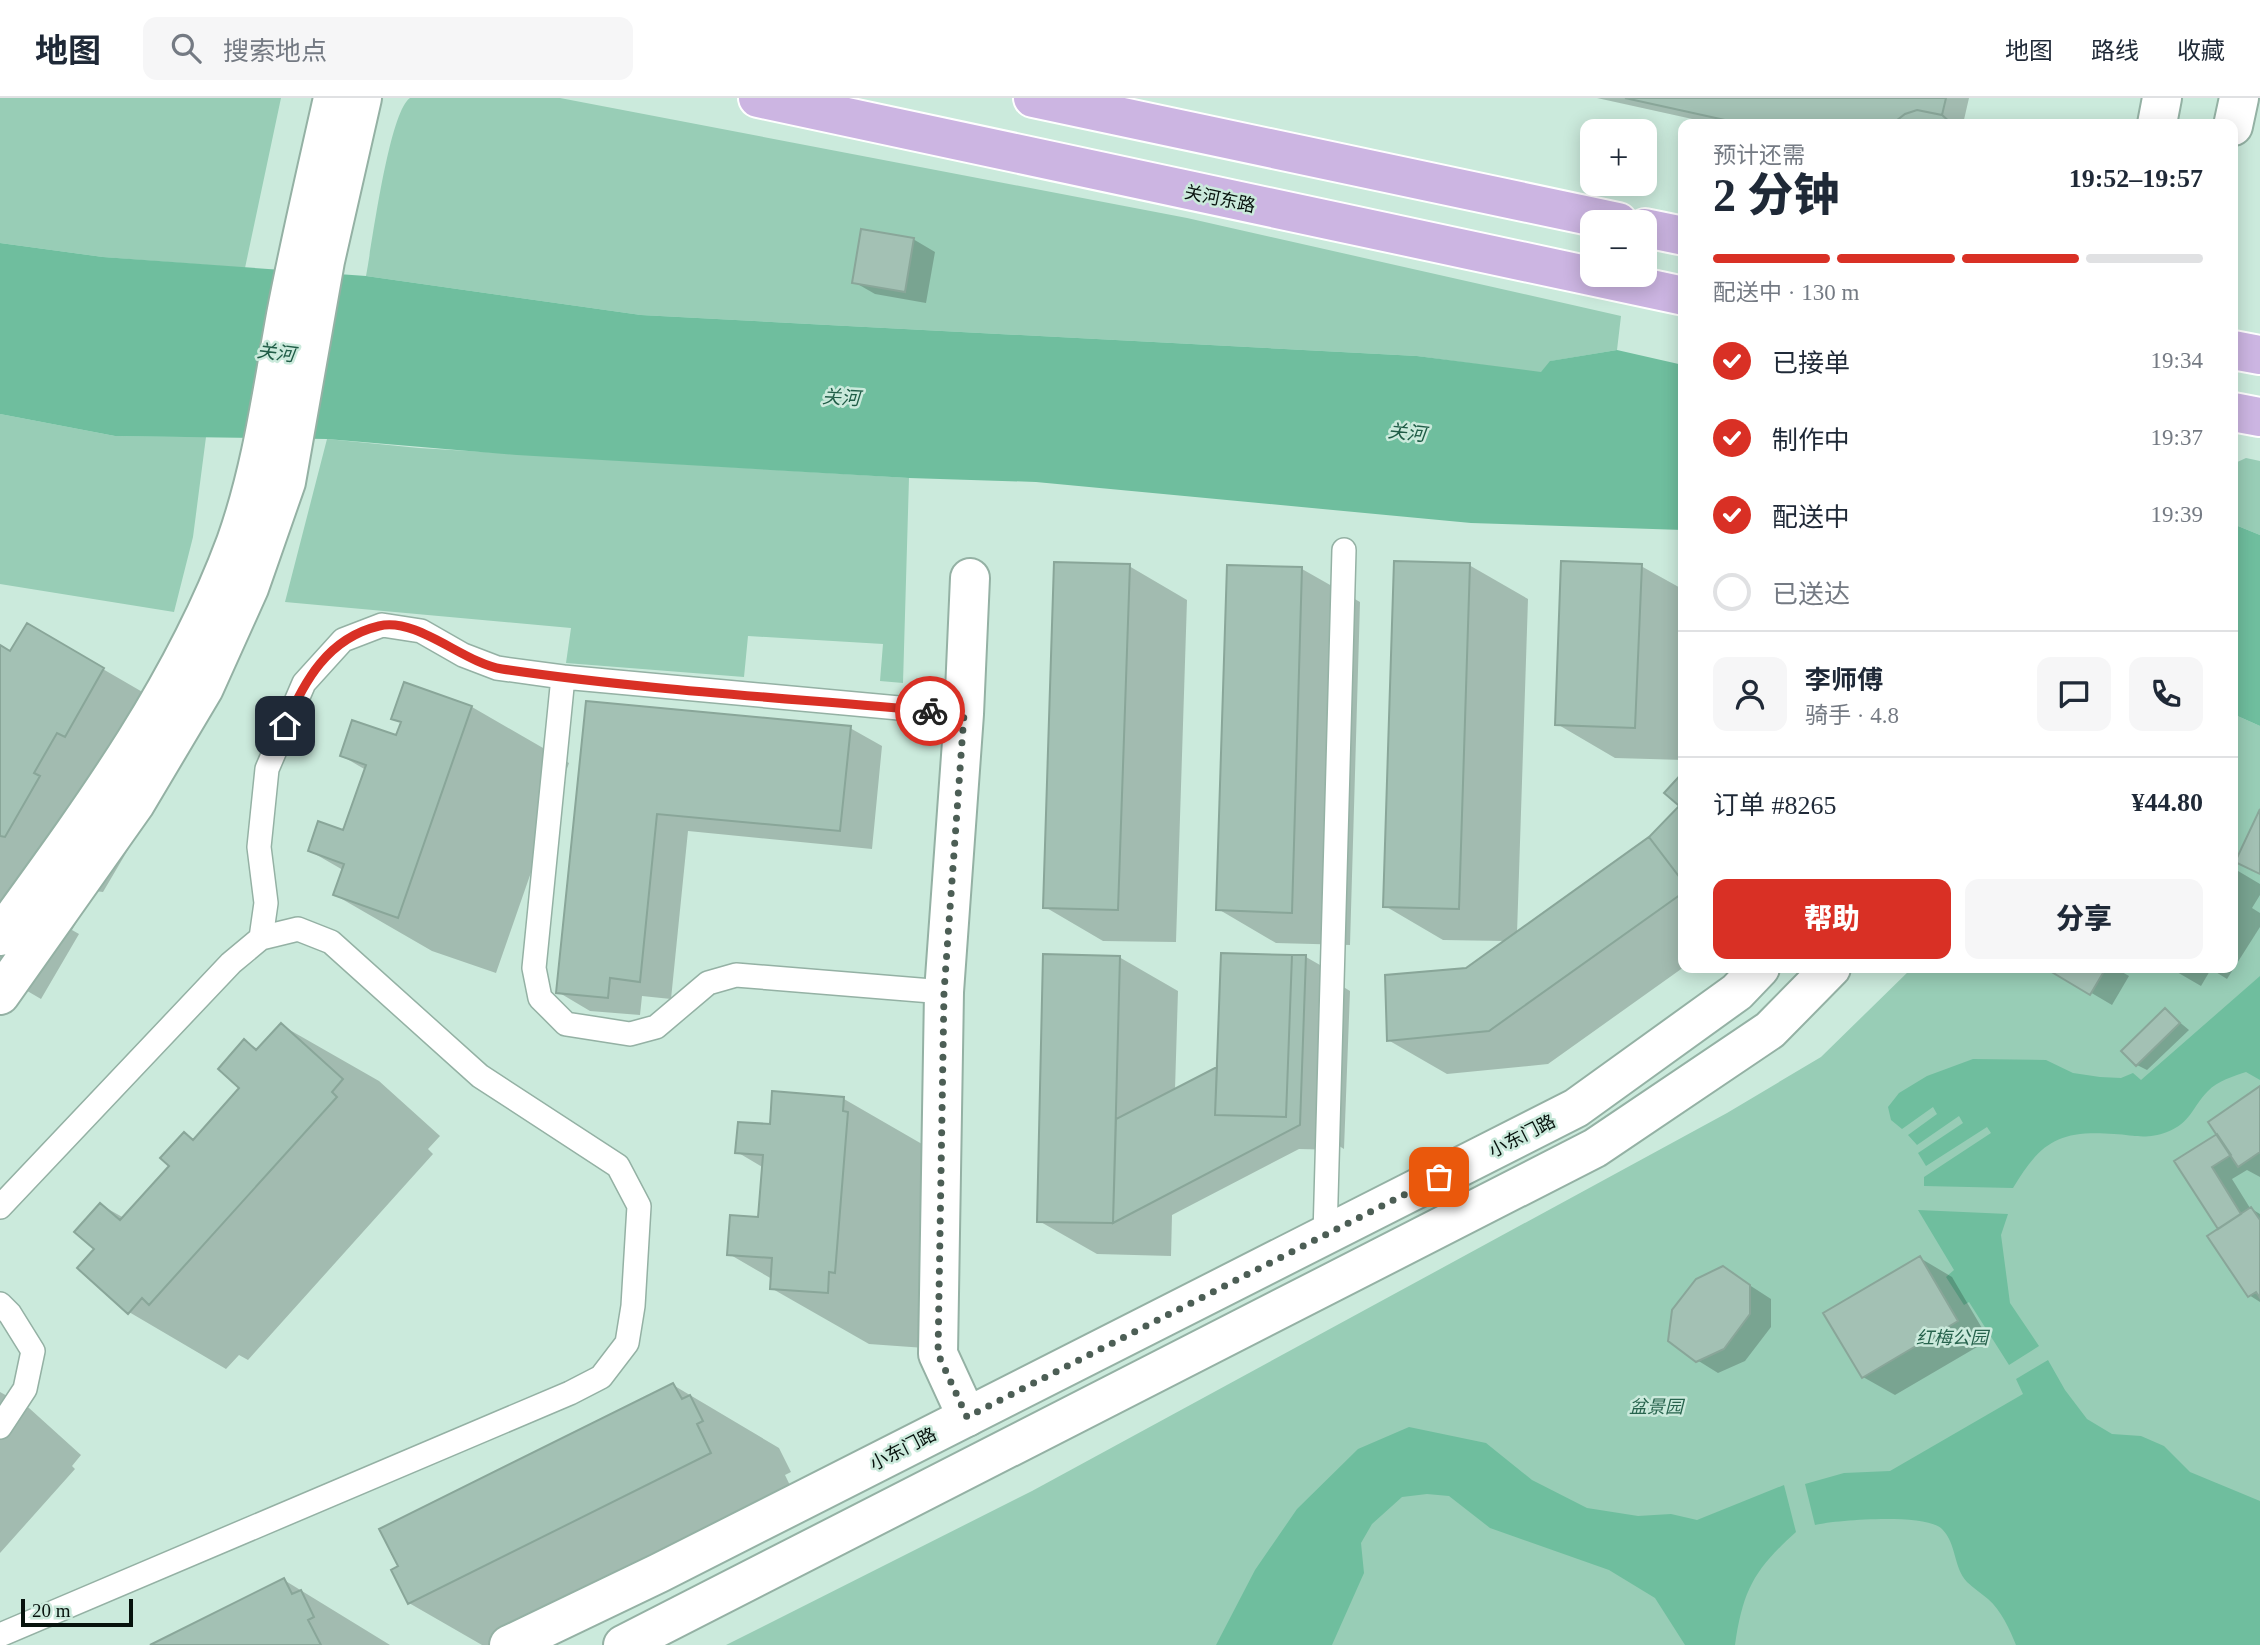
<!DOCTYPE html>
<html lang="zh">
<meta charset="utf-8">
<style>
:root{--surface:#fff;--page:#f6f6f7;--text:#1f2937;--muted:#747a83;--line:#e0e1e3;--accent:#d93025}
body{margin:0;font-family:"Times New Roman","Noto Sans SC",serif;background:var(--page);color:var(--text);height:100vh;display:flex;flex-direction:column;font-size:26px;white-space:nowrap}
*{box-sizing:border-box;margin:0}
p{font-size:23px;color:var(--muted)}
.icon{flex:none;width:38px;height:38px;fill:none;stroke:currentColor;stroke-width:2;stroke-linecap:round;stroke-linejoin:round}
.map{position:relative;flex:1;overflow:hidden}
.panel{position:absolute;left:1678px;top:21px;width:560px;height:854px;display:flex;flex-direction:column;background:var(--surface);border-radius:14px;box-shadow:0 4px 18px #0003}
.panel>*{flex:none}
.buttons{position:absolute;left:1580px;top:21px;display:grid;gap:14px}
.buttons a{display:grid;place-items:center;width:77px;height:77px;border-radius:14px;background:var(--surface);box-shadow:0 4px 18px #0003;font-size:35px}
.scale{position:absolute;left:21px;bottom:18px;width:112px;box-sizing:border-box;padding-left:7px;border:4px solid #07120d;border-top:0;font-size:19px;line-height:24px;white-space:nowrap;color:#07120d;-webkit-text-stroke:5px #cbeadc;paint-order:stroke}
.pin{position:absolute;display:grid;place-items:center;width:60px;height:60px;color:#fff;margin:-30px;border-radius:14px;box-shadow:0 4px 10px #0006}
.courier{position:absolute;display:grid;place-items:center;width:70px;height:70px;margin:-35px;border:5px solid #d93025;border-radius:50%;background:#fff;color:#222;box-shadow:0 2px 9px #0007}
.overview em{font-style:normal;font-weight:800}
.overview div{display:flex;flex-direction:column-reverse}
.overview{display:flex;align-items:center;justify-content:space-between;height:119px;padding:0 35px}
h1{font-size:46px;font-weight:800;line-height:52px}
.bar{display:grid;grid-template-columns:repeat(4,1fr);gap:10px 7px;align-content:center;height:84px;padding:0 35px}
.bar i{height:9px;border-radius:5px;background:var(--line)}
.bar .current{background:var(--accent)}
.bar p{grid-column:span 4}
.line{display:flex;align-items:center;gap:18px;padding:0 35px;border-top:2px solid var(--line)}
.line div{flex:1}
.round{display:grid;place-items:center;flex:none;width:74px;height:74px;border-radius:14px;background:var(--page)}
ol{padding:0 35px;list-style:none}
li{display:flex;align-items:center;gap:21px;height:77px}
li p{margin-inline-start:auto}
li .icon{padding:7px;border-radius:50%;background:var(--accent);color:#fff;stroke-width:4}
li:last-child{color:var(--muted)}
li i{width:38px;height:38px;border:4px solid var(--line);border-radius:50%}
.primary-button{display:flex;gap:14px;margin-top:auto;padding:14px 35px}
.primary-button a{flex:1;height:80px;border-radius:14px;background:var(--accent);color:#fff;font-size:28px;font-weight:800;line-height:80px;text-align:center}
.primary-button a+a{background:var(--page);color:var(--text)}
header{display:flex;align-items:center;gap:42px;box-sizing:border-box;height:98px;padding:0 35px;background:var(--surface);border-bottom:2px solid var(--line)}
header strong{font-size:33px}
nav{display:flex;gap:38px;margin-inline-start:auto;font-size:24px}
.search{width:490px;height:63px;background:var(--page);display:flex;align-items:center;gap:18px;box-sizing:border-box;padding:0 24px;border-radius:14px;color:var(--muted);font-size:26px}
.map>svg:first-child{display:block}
.green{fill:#98cdb6}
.water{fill:#6fbe9e}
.shadow{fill:#0003}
.building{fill:#a3c1b4;stroke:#89a699;stroke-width:2}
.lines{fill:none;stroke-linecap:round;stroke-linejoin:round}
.lane-casing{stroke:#94b1a4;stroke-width:26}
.street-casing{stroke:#94b1a4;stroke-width:42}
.secondary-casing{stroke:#94b1a4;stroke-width:42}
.primary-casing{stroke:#fff;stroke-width:42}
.lane{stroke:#fff;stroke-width:23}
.street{stroke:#fff;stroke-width:38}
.secondary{stroke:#fff;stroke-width:38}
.primary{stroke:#ccb5e2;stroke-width:38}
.done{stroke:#4c5e55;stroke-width:7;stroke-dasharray:0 12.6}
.route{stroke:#d93025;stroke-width:9}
.labels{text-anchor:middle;stroke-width:5;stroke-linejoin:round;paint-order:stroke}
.street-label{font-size:18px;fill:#07120d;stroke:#cbeadc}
.park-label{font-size:18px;font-style:italic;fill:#27634d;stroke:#cbeadc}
.water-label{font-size:19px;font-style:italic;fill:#205d47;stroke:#cbeadc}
</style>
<header>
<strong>地图</strong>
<div class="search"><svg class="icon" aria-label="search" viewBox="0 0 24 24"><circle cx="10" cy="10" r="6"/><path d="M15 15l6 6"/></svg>搜索地点</div>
<nav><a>地图</a><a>路线</a><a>收藏</a></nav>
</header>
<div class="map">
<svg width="2260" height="1547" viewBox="0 0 2260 1547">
<rect width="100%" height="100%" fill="#cbeadc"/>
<path class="green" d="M0,0H281L245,170L103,159L0,145Z
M410,0H560L1187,120L1621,218L1617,252L1551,263L1541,275L1417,258L641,217L366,178C372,147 389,14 410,0Z
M0,316L115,338L206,339L193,439L174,514L0,486Z
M327,341L419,350L909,380L903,585L880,583L883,546L748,538L744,579L566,565L571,530L285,504Z
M2246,360L2260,363V437L2233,426V366Z
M2233,616L2260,628V1547H726L1032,1393L1727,1015L1821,959L1912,870H2233Z"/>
<path class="water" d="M0,145L103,159L366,178L641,217L1417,258L1541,274L1550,263L1617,252L1683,267V432L1471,425L1036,384L909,380L517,357L327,341L115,338L0,316Z
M2233,426L2260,437V628L2233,616Z
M2260,878V982L2246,974C2234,978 2217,983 2208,993C2192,1009 2191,1025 2167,1034C2145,1042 2134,1037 2114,1036C2058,1032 2041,1044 2013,1090L1924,1088V1079L1991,1035L1987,1029L1926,1068L1918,1055L1963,1025L1959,1018L1917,1047L1908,1037L1937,1016L1933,1009L1902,1031L1891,1022L1888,1009L1899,995L1927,978L1973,961L2046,962L2073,975L2100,979L2121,980L2133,975L2141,982Z
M1918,1112L2008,1116L2001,1137L2010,1205L2039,1248L2009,1267L1969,1204L1964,1207L1946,1179L1954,1172Z
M2048,1262L2065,1292L2087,1321L2112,1336L2141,1338L2164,1348L2190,1374L2260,1403V1547H2016C2010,1532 2001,1512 1988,1501C1981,1495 1973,1490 1967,1484C1953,1469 1957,1446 1942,1431C1926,1415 1837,1422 1815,1427L1805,1386L1844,1375L1890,1373L2023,1296L2016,1281Z
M1409,1329L1486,1345L1532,1382L1587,1410L1638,1418L1671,1416L1697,1422L1784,1387L1796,1434C1755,1471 1743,1491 1735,1547H1685L1655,1500L1609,1472L1490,1430L1449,1398L1427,1396L1402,1399L1372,1426L1361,1445L1364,1475L1332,1547H1216L1255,1472L1297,1411L1358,1351Z"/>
<path class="shadow" d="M1597,0H1969L1963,26H1715Z
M913,141L935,154L926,205L875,196L854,184Z
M1469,467L1528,501L1517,836L1650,740L1681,708L1684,675V869L1548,966L1447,976L1388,942L1466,872L1506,843L1443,842L1385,808Z
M1129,468L1187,502L1176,844L1103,843L1045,809Z
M1641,468L1684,492V662L1615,660L1557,626Z
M1302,471L1360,504L1350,847L1276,845L1218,811Z
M27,527L201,628L103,794L95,793L72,832L79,836L41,901L0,877V549L10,555Z
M405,586L472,609L569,665L496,875L432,853L335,797L343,772L310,753L344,734L366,672L342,658L397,639L402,625L393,620Z
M587,605L850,630L882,648L872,751L688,733L671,901L642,898L640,917L590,913L558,894Z
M2233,770L2260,786V797L2252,810L2260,815V829L2227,881L2211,871L2201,888L2170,870H2233Z
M1119,859L1178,893L1175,992L1217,971L1306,859L1327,871V879L1350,893L1344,1051L1321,1037V1041L1339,1052L1299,1051L1172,1117L1171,1158L1097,1156L1039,1123Z
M2049,870H2115L2129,878L2112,907Z
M2165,912L2189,932L2147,972L2137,967Z
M281,927L379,983L440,1038L428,1051L433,1056L248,1262L239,1257L226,1271L129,1214L96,1151L101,1107L124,1120L171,1068L185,1036L195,1042L242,990L245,943L259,952Z
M2260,990V1079L2247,1072L2232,1081L2250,1110L2260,1116V1204L2249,1197L2220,1131L2177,1064L2219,1036Z
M844,1001L941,1057L925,1250L869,1246L771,1190L772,1181L729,1156L760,1121L764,1070L737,1054L771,1028Z
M1920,1160L1952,1179L1989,1242L1895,1297L1863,1279Z
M1723,1170L1771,1201V1229L1745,1263L1718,1275L1697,1262Z
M673,1287L779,1350L791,1374L785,1377L799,1406L515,1547H482L409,1505Z
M0,1294L29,1310L81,1357L72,1368L75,1371L0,1455Z
M284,1482L390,1547H154Z"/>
<path class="building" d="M1625,0H1946L1942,17L1917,12L1905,16L1892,26H1743Z
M1917,12L1942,17L1952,26H1892L1905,16Z
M861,131L914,140L905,194L852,185Z
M1394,463L1470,465L1459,811L1383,809Z
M1561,463L1642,466L1635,630L1555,627Z
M1054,464L1130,466L1118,812L1043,810Z
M1227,467L1302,469L1292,815L1216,812Z
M27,525L104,570L65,639L57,635L34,675L40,678L5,739L0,738V547L10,553Z
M404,584L472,608L398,820L333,797L344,766L308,753L318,723L343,732L366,667L340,658L352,622L396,637L401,624L391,621Z
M586,603L851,628L840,733L657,716L640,884L610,880L608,900L556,895Z
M1684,673V712L1664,695Z
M1679,708L1684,712V785L1649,739Z
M2260,711V776L2235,764Z
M1649,739L1684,785V794L1489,933L1387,943L1385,877L1466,870Z
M1221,855L1292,857L1286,1019L1215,1017Z
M1043,856L1120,858L1113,1125L1037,1124Z
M1292,857H1306L1300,1027L1113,1125L1116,1021L1217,969L1215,1017L1286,1019Z
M2045,870H2106L2090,897Z
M2165,910L2180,925L2136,968L2121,953Z
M281,925L343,981L332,994L337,999L149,1207L142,1200L128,1216L77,1170L94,1151L74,1134L100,1105L120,1122L169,1068L160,1060L184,1034L193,1042L239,990L218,971L244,941L256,952Z
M2260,988V1054L2238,1069L2208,1024Z
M772,993L844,999L843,1013L848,1014L835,1175L829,1174L828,1195L770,1191L772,1160L727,1157L730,1117L758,1119L763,1057L735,1055L738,1024L770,1026Z
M2217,1036L2231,1057L2212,1069L2241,1116L2218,1131L2174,1063Z
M2251,1109L2260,1122V1200L2256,1194L2248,1199L2207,1138Z
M1920,1158L1958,1223L1862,1280L1823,1215Z
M1723,1168L1750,1187V1216L1724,1251L1696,1264L1668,1243L1672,1212L1696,1181Z
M673,1285L682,1301L690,1297L703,1323L697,1326L711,1355L408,1506L391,1472L398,1468L379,1431Z
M284,1480L292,1496L301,1492L314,1519L308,1522L321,1547H150Z"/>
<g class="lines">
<defs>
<path id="lane" d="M261,840L266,805L259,749L267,671L304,585L343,542L382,527L421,533L463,557L497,570L563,579
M944,894L736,877L708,885L656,929L630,936L566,926L540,900L534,870L563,579L964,616
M0,1109L231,865L261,840L298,831L331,844L480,978L618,1068L639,1108L633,1208L627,1245L601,1279L570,1295L0,1537
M1325,1137L1344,452
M0,1206L10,1216L33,1253L25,1291L0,1329"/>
<path id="street" d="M967,1319L938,1256L944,894L964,616L970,480"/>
<path id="secondary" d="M2157,26L2162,0
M2233,28L2239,0
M0,838C90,714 182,590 236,444C262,371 272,294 286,217C300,144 317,72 333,0
M0,897L135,706L204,590L249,490L286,384L325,163L362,0
M509,1547L659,1475L1576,1010L1737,894L1760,870
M623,1547L1595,1050L1770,932L1831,870"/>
<path id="primary" d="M758,0L1684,198
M1033,0L1618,124
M1645,130L1684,138
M2233,252L2260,257
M2233,314L2260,319"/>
</defs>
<use href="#lane" class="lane-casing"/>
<use href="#street" class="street-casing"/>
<use href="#secondary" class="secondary-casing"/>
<use href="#primary" class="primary-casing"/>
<use href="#lane" class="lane"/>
<use href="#street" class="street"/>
<use href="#secondary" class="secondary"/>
<use href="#primary" class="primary"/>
</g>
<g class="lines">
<path class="done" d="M930,613L964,616L944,894L938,1256L967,1319L1439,1079"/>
<path class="route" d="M285,628C304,583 328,540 379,528C418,519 463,565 502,571C644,592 788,600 930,613"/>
</g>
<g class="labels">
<g class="street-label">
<text transform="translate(1220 101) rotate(12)" y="6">关河东路</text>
<text transform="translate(1522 1038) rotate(-27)" y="6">小东门路</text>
<text transform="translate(903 1351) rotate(-27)" y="6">小东门路</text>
</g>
<g class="park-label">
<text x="1952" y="1246">红梅公园</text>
<text x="1656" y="1315">盆景园</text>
</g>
<g class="water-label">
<text transform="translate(276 254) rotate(7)" y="7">关河</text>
<text transform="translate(841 299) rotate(3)" y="7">关河</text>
<text transform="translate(1407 334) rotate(6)" y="7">关河</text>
</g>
</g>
</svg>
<div class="buttons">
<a>+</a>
<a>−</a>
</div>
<div class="scale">20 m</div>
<div class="pin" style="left:1439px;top:1079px;background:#ea580c"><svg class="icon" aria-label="bag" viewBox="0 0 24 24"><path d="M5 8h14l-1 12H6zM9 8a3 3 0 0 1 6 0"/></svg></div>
<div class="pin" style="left:285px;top:628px;background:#1f2937"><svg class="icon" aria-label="home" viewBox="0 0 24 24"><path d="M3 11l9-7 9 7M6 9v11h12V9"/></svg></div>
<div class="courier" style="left:930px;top:613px"><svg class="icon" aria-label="bike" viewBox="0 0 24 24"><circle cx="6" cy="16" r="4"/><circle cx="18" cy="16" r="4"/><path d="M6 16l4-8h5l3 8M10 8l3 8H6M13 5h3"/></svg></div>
<section class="panel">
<div class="overview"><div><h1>2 分钟</h1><p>预计还需</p></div><em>19:52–19:57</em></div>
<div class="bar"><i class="current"></i><i class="current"></i><i class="current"></i><i></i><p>配送中 · 130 m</p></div>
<ol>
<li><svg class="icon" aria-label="check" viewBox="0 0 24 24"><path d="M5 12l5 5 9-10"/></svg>已接单<p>19:34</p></li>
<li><svg class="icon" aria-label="check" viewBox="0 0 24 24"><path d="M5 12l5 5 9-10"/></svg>制作中<p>19:37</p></li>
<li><svg class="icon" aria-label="check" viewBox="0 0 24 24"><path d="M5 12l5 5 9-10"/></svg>配送中<p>19:39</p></li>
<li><i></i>已送达</li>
</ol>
<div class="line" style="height:126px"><a class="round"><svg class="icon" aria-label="person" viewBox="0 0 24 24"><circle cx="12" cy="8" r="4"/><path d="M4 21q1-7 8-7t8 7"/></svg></a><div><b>李师傅</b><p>骑手 · 4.8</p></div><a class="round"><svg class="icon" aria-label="chat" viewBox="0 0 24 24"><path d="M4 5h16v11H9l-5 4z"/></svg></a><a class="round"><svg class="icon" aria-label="phone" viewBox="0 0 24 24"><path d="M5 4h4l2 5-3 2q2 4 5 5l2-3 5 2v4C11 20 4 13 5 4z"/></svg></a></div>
<div class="line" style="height:91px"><div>订单 #8265</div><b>¥44.80</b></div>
<div class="primary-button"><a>帮助</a><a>分享</a></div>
</section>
</div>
